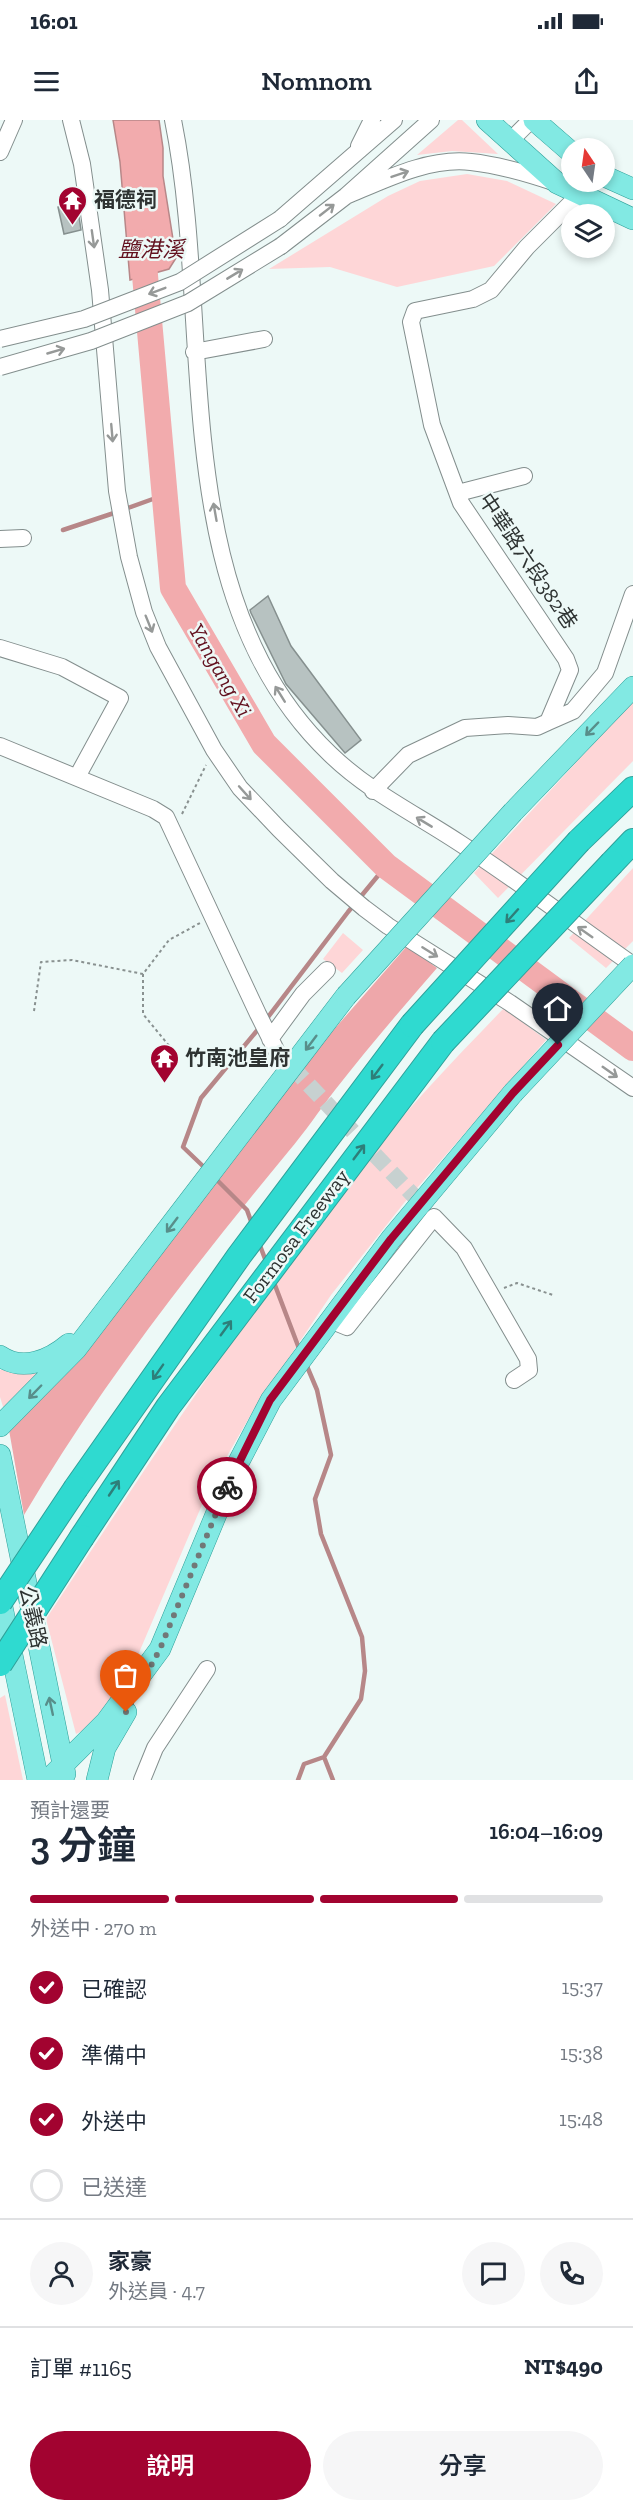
<!DOCTYPE html>
<html lang="zh-TW">
<meta charset="utf-8">
<style>
:root{--surface:#fff;--page:#f6f6f7;--text:#1f2937;--muted:#747a83;--line:#e0e1e3;--accent:#a20330}
body{margin:0;font-family:"Zilla Slab","Noto Sans TC",serif;background:var(--page);color:var(--text);height:100vh;display:flex;flex-direction:column;font-size:22px;white-space:nowrap}
*{box-sizing:border-box;margin:0}
p{font-size:20px;color:var(--muted)}
.icon{flex:none;width:33px;height:33px;fill:none;stroke:currentColor;stroke-width:2;stroke-linecap:round;stroke-linejoin:round}
.map{position:relative;height:1660px;overflow:hidden}
.sheet{display:flex;flex-direction:column;background:var(--surface);flex:1}
.sheet>*{flex:none}
.needle{width:39px;rotate:347deg}
.tools{position:absolute;left:561px;top:18px;display:grid;gap:12px}
.tools a{display:grid;place-items:center;width:54px;height:54px;border-radius:50%;background:var(--surface);box-shadow:0 3px 9px #0003;font-size:30px}
.pin{position:absolute;display:grid;place-items:center;width:51px;height:51px;color:#fff;margin:-62px -26px;border-radius:50% 50% 50% 0;rotate:-45deg;box-shadow:0 0 6px #0007}
.pin .icon{rotate:45deg}
.courier{position:absolute;display:grid;place-items:center;width:60px;height:60px;margin:-30px;border:4px solid #a20330;border-radius:50%;background:#fff;color:#222;box-shadow:0 2px 8px #0007}
.head em{font-style:normal;font-weight:600}
.head div{display:flex;flex-direction:column-reverse}
.head{display:flex;align-items:center;justify-content:space-between;height:102px;padding:0 30px}
h1{font-size:39px;font-weight:600;line-height:45px}
.bar{display:grid;grid-template-columns:repeat(4,1fr);gap:9px 6px;align-content:center;height:72px;padding:0 30px}
.bar i{height:8px;border-radius:4px;background:var(--line)}
.bar .on{background:var(--accent)}
.bar p{grid-column:span 4}
.line{display:flex;align-items:center;gap:15px;padding:0 30px;border-top:2px solid var(--line)}
.line div{flex:1}
.round{display:grid;place-items:center;flex:none;width:63px;height:63px;border-radius:32px;background:var(--page)}
ol{padding:0 30px;list-style:none}
li{display:flex;align-items:center;gap:18px;height:66px}
li p{margin-inline-start:auto}
li .icon{padding:6px;border-radius:50%;background:var(--accent);color:#fff;stroke-width:4}
li:last-child{color:var(--muted)}
li i{width:33px;height:33px;border:3px solid var(--line);border-radius:50%}
.action{display:flex;gap:12px;margin-top:auto;padding:12px 30px}
.action a{flex:1;height:69px;border-radius:36px;background:var(--accent);color:#fff;font-size:24px;font-weight:600;line-height:69px;text-align:center}
.action a+a{background:var(--page);color:var(--text)}
.status{display:flex;justify-content:space-between;align-items:center;height:42px;padding:0 30px;background:var(--surface);direction:ltr}
.status svg{height:16px;fill:currentColor}
header{display:flex;justify-content:space-between;align-items:center;height:78px;padding:0 30px;background:var(--surface);font-size:27px;font-weight:600}
.map>svg:first-child{display:block}
.green{fill:#fed6d7}
.forest{fill:#eea7aa}
.water{fill:#f2abad;stroke:#b78788;stroke-width:1.5}
.lines{fill:none;stroke-linecap:round;stroke-linejoin:round}
.stream{stroke:#b78788;stroke-width:4.5}
.river{stroke:#f2abad;stroke-width:26}
.building{fill:#b7c2c1;stroke:#86908f;stroke-width:1.5}
.minor-tunnel{stroke:#c7d1d0;stroke-width:16;stroke-dasharray:16 8;stroke-linecap:butt}
.minor-casing{stroke:#838e8d;stroke-width:18}
.major-casing{stroke:#2fa099;stroke-width:22}
.highway-casing{stroke:#2fa099;stroke-width:26}
.path{stroke:#899190;stroke-width:2;stroke-dasharray:3 3;stroke-linecap:butt}
.minor{stroke:#fff;stroke-width:16}
.major{stroke:#82e9e3;stroke-width:21}
.highway{stroke:#2fdad0;stroke-width:24}
.minor-bridge-casing{stroke:#838e8d;stroke-width:18;stroke-linecap:butt}
.major-bridge-casing{stroke:#2fa099;stroke-width:22;stroke-linecap:butt}
.highway-bridge-casing{stroke:#2fa099;stroke-width:26;stroke-linecap:butt}
.minor-bridge{stroke:#fff;stroke-width:16}
.major-bridge{stroke:#82e9e3;stroke-width:21}
.highway-bridge{stroke:#2fdad0;stroke-width:24}
.oneway{stroke:#969998}
.oneway2{stroke:#588e8a}
.oneway3{stroke:#2e7e79}
.done{stroke:#717877;stroke-width:6;stroke-dasharray:0 10.8}
.route{stroke:#a20330;stroke-width:8}
.labels{text-anchor:middle;stroke-width:5;stroke-linejoin:round;paint-order:stroke}
.poi-label{font-size:21px;font-weight:bold;fill:#2e3332;stroke:#edf9f7;text-anchor:start}
.street-label{font-size:21px;fill:#2e3332;stroke:#edf9f7}
.water-label{font-size:22px;font-style:italic;fill:#63111f;stroke:#edf9f7}
</style>
<div class="status"><b>16:01</b><svg viewBox="0 0 49 12"><path d="M0 12V9h3v3zM5 12V6h3v6zM10 12V3h3v9zM15 12V0h3v12zM26 1h20v11H26zM47 4h2v5h-2z"/></svg></div>
<header><svg class="icon" aria-label="menu" viewBox="0 0 24 24"><path d="M4 6h16M4 12h16M4 18h16"/></svg>Nomnom<svg class="icon" aria-label="share" viewBox="0 0 24 24"><path d="M12 15V3M7 8l5-5 5 5M5 13v7h14v-7"/></svg></header>
<div class="map">
<svg width="633" height="1660" viewBox="0 0 633 1660">
<rect width="100%" height="100%" fill="#edf9f7"/>
<path class="green" d="M458,0H462L498,34L452,31L417,35Z
M467,54L507,61L556,84L494,146L397,167L330,147L269,149L388,76L420,61Z
M633,581V641L498,778L474,753Z
M633,748V821L606,848L569,818Z
M343,813L363,830L342,853L323,839Z
M504,888L546,920L404,1083L331,1175L274,1260L250,1296L210,1366L138,1535L118,1573L88,1608L76,1614L46,1499C149,1343 251,1186 367,1040C409,986 457,937 504,888Z
M45,1248L4,1290L0,1277V1250Z
M5,1575L23,1660H0V1578Z"/>
<path class="forest" d="M407,826L437,848C402,888 368,928 335,970C319,991 305,1012 288,1032C193,1147 100,1266 24,1395L9,1310L316,930Z"/>
<path class="water" d="M113,0H159L163,28V56L176,138L169,149L130,160L120,42Z"/>
<g class="lines">
<path class="stream" d="M125,389L164,375
M63,410L117,392
M265,901L348,792L386,746
M207,1050L183,1027L201,978L260,907
M215,1058L247,1090L252,1104
M259,1123L267,1144
M273,1160L300,1231
M306,1244L317,1270L331,1335L315,1379L321,1414L362,1517L365,1551L361,1579L324,1637L333,1660
M298,1660L304,1644L324,1637"/>
<path class="river" d="M142,122L173,468L264,624L386,746L633,928"/>
</g>
<path class="building" d="M77,83L81,110L64,114L58,87Z
M268,476L291,526L361,620L345,633L286,564L251,493L250,490Z"/>
<g class="lines">
<path class="minor-tunnel" d="M276,930L428,1091"/>
<defs>
<path id="minor" d="M71,0L82,44L100,170L117,371L129,437L144,492L158,527L214,630L240,668L279,709L332,761L364,788L388,806L510,883L633,968
M173,0C215,206 163,474 330,634C368,671 414,693 458,722C518,761 575,804 633,845
M509,22L531,0
M359,26L372,0
M0,32L14,0
M346,76C384,60 429,37 471,42C499,45 526,53 553,62
M280,99L394,0
M281,126L346,76L431,0
M194,232L264,219
M458,373L524,356
M0,419L23,418
M0,528L62,547L120,578L77,657
M548,602L573,591L605,553L633,474
M0,626L153,689L166,697L258,894L276,930
M373,671L408,635L465,608L508,605L537,607L548,602L570,550L566,539L461,383L432,305L411,202L415,191L473,179L491,170L527,127L580,74
M270,919L303,874L327,850
M330,1200L347,1207L434,1097L464,1128L528,1239L529,1250L514,1260
M142,1660L155,1628L207,1549"/>
<path id="major" d="M487,0L557,63L633,99
M534,0L572,33
M604,56L633,69
M513,692L633,567
M0,1236C23,1252 50,1240 69,1224
M0,1306L76,1229L346,876
M0,1335L65,1654
M0,1477L38,1660
M48,1660L106,1602L160,1529L235,1349L271,1280L391,1119L513,973
M97,1660L105,1628L126,1592"/>
<path id="highway" d="M579,721L633,669
M612,743L633,721
M76,1368L239,1136L412,905
M82,1417L168,1287L443,922"/>
</defs>
<use href="#minor" class="minor-casing"/>
<use href="#major" class="major-casing"/>
<use href="#highway" class="highway-casing"/>
<path class="path" d="M182,694L206,645
M143,854V894L175,933L174,950
M34,891L41,842L72,840L143,854L169,820L200,803
M504,1168L517,1163L553,1175"/>
<use href="#minor" class="minor"/>
<use href="#major" class="major"/>
<use href="#highway" class="highway"/>
<defs>
<path id="minor-bridge" d="M0,219L84,199L180,162L280,99
M0,247L91,221L188,183L281,126"/>
<path id="major-bridge" d="M346,876L513,692
M513,973L633,845"/>
<path id="highway-bridge" d="M412,905L579,721
M443,922L612,743
M0,1482L76,1368
M0,1544L82,1417"/>
</defs>
<use href="#minor-bridge" class="minor-bridge-casing"/>
<use href="#major-bridge" class="major-bridge-casing"/>
<use href="#highway-bridge" class="highway-bridge-casing"/>
<use href="#minor-bridge" class="minor-bridge"/>
<use href="#major-bridge" class="major-bridge"/>
<use href="#highway-bridge" class="highway-bridge"/>
</g>
<defs><path id="oneway-shaft" d="M-6 0H5M1.5-3L5.5 0L1.5 3" fill="none" stroke-width="1.6" stroke-linecap="round" stroke-linejoin="round" transform="scale(1.5)"/></defs>
<g class="oneway">
<use href="#oneway-shaft" transform="translate(400 54) rotate(-19)"/>
<use href="#oneway-shaft" transform="translate(327 90) rotate(-38)"/>
<use href="#oneway-shaft" transform="translate(93 119) rotate(82)"/>
<use href="#oneway-shaft" transform="translate(235 154) rotate(-31)"/>
<use href="#oneway-shaft" transform="translate(157 171) rotate(159)"/>
<use href="#oneway-shaft" transform="translate(56 231) rotate(-16)"/>
<use href="#oneway-shaft" transform="translate(112 313) rotate(85)"/>
<use href="#oneway-shaft" transform="translate(215 392) rotate(-100)"/>
<use href="#oneway-shaft" transform="translate(149 504) rotate(68)"/>
<use href="#oneway-shaft" transform="translate(280 574) rotate(-122)"/>
<use href="#oneway-shaft" transform="translate(245 673) rotate(48)"/>
<use href="#oneway-shaft" transform="translate(424 702) rotate(-149)"/>
<use href="#oneway-shaft" transform="translate(585 812) rotate(-145)"/>
<use href="#oneway-shaft" transform="translate(430 832) rotate(32)"/>
<use href="#oneway-shaft" transform="translate(610 952) rotate(35)"/>
</g>
<g class="oneway2">
<use href="#oneway-shaft" transform="translate(592 609) rotate(134)"/>
<use href="#oneway-shaft" transform="translate(311 923) rotate(127)"/>
<use href="#oneway-shaft" transform="translate(172 1105) rotate(127)"/>
<use href="#oneway-shaft" transform="translate(35 1272) rotate(134)"/>
<use href="#oneway-shaft" transform="translate(51 1586) rotate(-102)"/>
</g>
<g class="oneway3">
<use href="#oneway-shaft" transform="translate(512 796) rotate(132)"/>
<use href="#oneway-shaft" transform="translate(377 952) rotate(127)"/>
<use href="#oneway-shaft" transform="translate(359 1032) rotate(-53)"/>
<use href="#oneway-shaft" transform="translate(226 1208) rotate(-54)"/>
<use href="#oneway-shaft" transform="translate(158 1252) rotate(125)"/>
<use href="#oneway-shaft" transform="translate(114 1368) rotate(-56)"/>
</g>
<g class="lines">
<path class="done" d="M126,1592L160,1529L227,1367"/>
<path class="route" d="M227,1367L270,1280L330,1200L391,1119L513,973L558,925"/>
</g>
<defs>
<symbol id="temple-pin" viewBox="-11 -11 22 30"><path d="M0 17L-7.5 6A9.5 9.5 0 1 1 7.5 6Z" fill="#a20330" stroke="#edf9f7"/><path d="M0-6L5-2H3V0L6.5 2.5H4V6H1.5V3h-3V6H-4V2.5H-6.5L-3 0V-2H-5Z" fill="#fff"/></symbol>
</defs>
<g fill-rule="evenodd">
<use href="#temple-pin" x="56" y="64" width="33" height="45"/>
<use href="#temple-pin" x="148" y="922" width="33" height="45"/>
</g>
<g class="labels">
<g class="poi-label">
<text x="94" y="87">福德祠</text>
<text x="185" y="945">竹南池皇府</text>
</g>
<g class="street-label">
<text transform="translate(528 441) rotate(56)" y="7">中華路六段382巷</text>
<text transform="translate(296 1116) rotate(-53)" y="7">Formosa Freeway</text>
<text transform="translate(33 1497) rotate(78)" y="7">公義路</text>
</g>
<g class="water-label">
<text x="151" y="137">鹽港溪</text>
<text transform="translate(221 550) rotate(60)" y="8">Yangang Xi</text>
</g>
</g>
</svg>
<div class="tools">
<a><svg class="needle" viewBox="-14 -14 28 28"><path d="M0-13l5 13h-10z" fill="#e53935"/><path d="M0 13l5-13h-10z" fill="#747a83"/></svg></a>
<a><svg class="icon" aria-label="layers" viewBox="0 0 24 24"><path d="M12 4l9 5-9 5-9-5zM3 14l9 5 9-5"/></svg></a>
</div>
<div class="pin" style="left:126px;top:1592px;background:#ea580c"><svg class="icon" aria-label="bag" viewBox="0 0 24 24"><path d="M5 8h14l-1 12H6zM9 8a3 3 0 0 1 6 0"/></svg></div>
<div class="pin" style="left:558px;top:925px;background:#1f2937"><svg class="icon" aria-label="home" viewBox="0 0 24 24"><path d="M3 11l9-7 9 7M6 9v11h12V9"/></svg></div>
<div class="courier" style="left:227px;top:1367px"><svg class="icon" aria-label="bike" viewBox="0 0 24 24"><circle cx="6" cy="16" r="4"/><circle cx="18" cy="16" r="4"/><path d="M6 16l4-8h5l3 8M10 8l3 8H6M13 5h3"/></svg></div>
</div>
<section class="sheet">
<div class="head"><div><h1>3 分鐘</h1><p>預計還要</p></div><em>16:04–16:09</em></div>
<div class="bar"><i class="on"></i><i class="on"></i><i class="on"></i><i></i><p>外送中 · 270 m</p></div>
<ol>
<li><svg class="icon" aria-label="check" viewBox="0 0 24 24"><path d="M5 12l5 5 9-10"/></svg>已確認<p>15:37</p></li>
<li><svg class="icon" aria-label="check" viewBox="0 0 24 24"><path d="M5 12l5 5 9-10"/></svg>準備中<p>15:38</p></li>
<li><svg class="icon" aria-label="check" viewBox="0 0 24 24"><path d="M5 12l5 5 9-10"/></svg>外送中<p>15:48</p></li>
<li><i></i>已送達</li>
</ol>
<div class="line" style="height:108px"><a class="round"><svg class="icon" aria-label="person" viewBox="0 0 24 24"><circle cx="12" cy="8" r="4"/><path d="M4 21q1-7 8-7t8 7"/></svg></a><div><b>家豪</b><p>外送員 · 4.7</p></div><a class="round"><svg class="icon" aria-label="chat" viewBox="0 0 24 24"><path d="M4 5h16v11H9l-5 4z"/></svg></a><a class="round"><svg class="icon" aria-label="phone" viewBox="0 0 24 24"><path d="M5 4h4l2 5-3 2q2 4 5 5l2-3 5 2v4C11 20 4 13 5 4z"/></svg></a></div>
<div class="line" style="height:78px"><div>訂單 #1165</div><b>NT$490</b></div>
<div class="action"><a>說明</a><a>分享</a></div>
</section>
